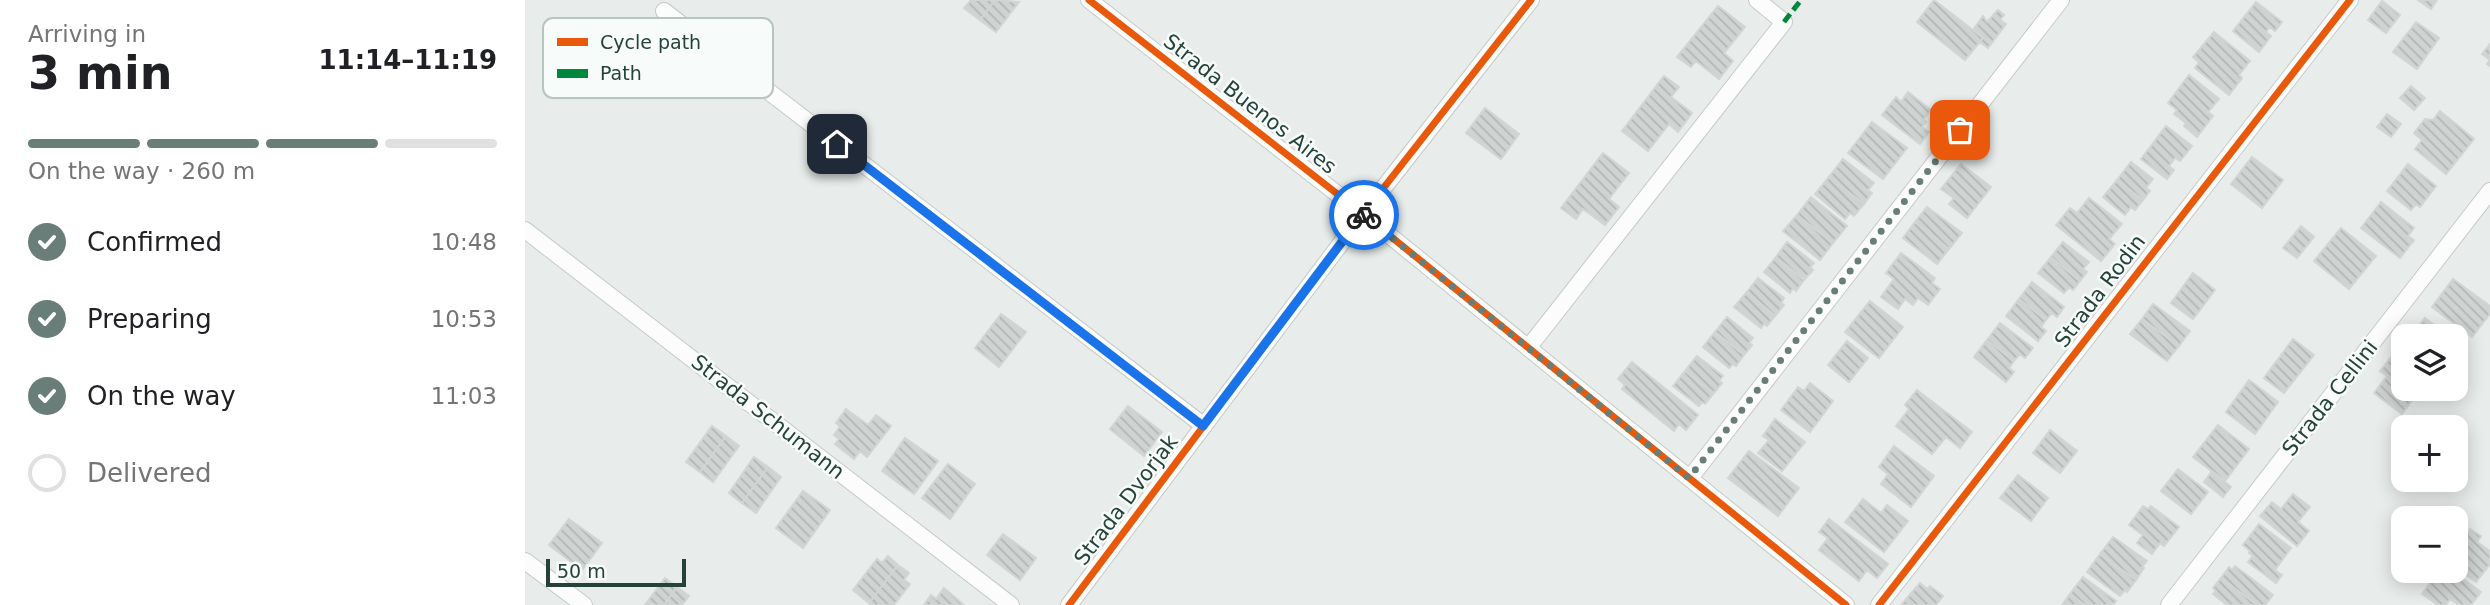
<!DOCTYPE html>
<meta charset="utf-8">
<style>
:root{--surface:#fff;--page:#f6f6f6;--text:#202124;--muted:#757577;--line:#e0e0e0;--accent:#697e78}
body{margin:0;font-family:"DejaVu Sans",sans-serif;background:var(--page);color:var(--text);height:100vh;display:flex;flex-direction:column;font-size:26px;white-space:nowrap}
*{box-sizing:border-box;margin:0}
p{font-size:23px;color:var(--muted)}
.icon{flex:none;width:38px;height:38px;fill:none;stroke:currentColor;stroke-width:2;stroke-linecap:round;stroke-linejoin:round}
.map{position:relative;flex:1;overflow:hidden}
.sheet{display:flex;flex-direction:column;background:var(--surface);width:525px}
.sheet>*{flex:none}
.controls{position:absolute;left:1866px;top:324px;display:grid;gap:14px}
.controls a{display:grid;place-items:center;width:77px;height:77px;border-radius:14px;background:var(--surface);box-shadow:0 4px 18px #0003;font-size:35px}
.scale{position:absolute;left:21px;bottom:18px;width:140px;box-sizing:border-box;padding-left:7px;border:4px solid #24423a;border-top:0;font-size:19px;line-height:24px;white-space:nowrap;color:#24423a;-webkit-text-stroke:5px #f7fbf9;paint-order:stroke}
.pin{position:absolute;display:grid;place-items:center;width:60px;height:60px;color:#fff;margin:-30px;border-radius:14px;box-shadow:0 4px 10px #0006}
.courier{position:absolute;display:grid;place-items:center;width:70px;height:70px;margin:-35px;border:5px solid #1a73e8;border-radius:50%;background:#fff;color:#222;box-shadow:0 2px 9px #0007}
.overview em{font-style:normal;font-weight:700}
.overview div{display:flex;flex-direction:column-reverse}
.overview{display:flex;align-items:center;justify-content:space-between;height:119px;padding:0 28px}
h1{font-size:46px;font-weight:700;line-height:52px}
.bar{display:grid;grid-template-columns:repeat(4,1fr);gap:10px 7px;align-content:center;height:84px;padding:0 28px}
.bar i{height:9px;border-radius:5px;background:var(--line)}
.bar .active{background:var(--accent)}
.bar p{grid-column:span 4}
ol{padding:0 28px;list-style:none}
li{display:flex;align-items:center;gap:21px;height:77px}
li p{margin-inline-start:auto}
li .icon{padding:7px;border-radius:50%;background:var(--accent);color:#fff;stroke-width:4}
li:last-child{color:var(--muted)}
li i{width:38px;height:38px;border:4px solid var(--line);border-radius:50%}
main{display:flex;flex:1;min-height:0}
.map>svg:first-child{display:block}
.building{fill:url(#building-back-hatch);stroke:#d1d6d4;stroke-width:2}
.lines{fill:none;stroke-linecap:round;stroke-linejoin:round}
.minor-casing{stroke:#c5cac8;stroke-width:18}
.minor{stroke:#fcfcfc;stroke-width:16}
.quiet{stroke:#00873e;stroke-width:5;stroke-dasharray:10 5;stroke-linecap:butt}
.cycleway-casing{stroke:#f7fbf9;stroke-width:11}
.cycleway{stroke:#e8590c;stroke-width:7}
.done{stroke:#697e78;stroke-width:7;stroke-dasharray:0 12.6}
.route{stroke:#1a73e8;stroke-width:9}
.labels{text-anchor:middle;stroke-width:5;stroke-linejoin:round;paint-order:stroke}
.street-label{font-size:21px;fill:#24423a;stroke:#f7fbf9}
.key{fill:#f7fbf9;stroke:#b8c4c0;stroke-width:2}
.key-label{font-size:19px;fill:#24423a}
</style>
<main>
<section class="sheet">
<div class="overview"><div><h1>3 min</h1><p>Arriving in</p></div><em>11:14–11:19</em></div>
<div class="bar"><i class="active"></i><i class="active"></i><i class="active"></i><i></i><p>On the way · 260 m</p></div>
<ol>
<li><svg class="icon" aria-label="check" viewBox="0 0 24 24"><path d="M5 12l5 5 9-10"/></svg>Confirmed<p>10:48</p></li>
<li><svg class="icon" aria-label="check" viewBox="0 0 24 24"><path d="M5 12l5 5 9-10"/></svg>Preparing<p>10:53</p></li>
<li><svg class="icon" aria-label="check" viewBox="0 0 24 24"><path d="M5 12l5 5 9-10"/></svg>On the way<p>11:03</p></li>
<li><i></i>Delivered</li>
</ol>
</section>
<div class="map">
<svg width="1965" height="605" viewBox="0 0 1965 605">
<defs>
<pattern id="building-back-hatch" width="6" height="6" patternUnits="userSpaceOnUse" patternTransform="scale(1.75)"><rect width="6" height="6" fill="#cfd4d2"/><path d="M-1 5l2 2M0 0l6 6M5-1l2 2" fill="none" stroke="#b2b7b5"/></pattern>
</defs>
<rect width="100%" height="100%" fill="#e8edeb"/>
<path class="building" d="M446,0H470L455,20L439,8Z
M470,0L494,2L471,32L455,20Z
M1409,0L1458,38L1440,60L1392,22Z
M1893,0H1912L1906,9Z
M1857,1L1875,15L1861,33L1843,20Z
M1731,2L1757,22L1750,31L1745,27L1741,32L1720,16Z
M1193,6L1220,27L1199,53L1208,61L1194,79L1171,61L1166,67L1152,57Z
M1473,10L1479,15L1475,20L1481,24L1463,48L1455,42L1458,38L1448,30L1458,16L1462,22Z
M1720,16L1746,36L1734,52L1708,31Z
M1891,22L1914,38L1892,69L1868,52Z
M1689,32L1725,61L1714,75L1717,78L1704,95L1670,68L1674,62L1668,57Z
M1965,44V66L1962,64L1965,60L1957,54Z
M1664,75L1694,99L1683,112L1688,116L1672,137L1659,126L1661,123L1649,114L1652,110L1643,103Z
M1139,76L1154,87L1146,97L1167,113L1153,132L1144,124L1123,151L1097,131Z
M1886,86L1900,98L1889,110L1875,98Z
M1383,92L1406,110L1399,119L1401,122L1397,127L1404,132L1395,144L1357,115L1371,97L1376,102Z
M960,108L994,134L976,159L941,133Z
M1915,111L1949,139L1921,174L1890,149L1897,140L1889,133L1900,119L1908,120Z
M1862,114L1876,124L1866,137L1852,127Z
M1347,122L1382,148L1358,179L1323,153Z
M1641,126L1667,146L1655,161L1650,158L1644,166L1649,170L1642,179L1616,159Z
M1078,153L1104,173L1084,199L1094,207L1080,225L1058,209L1051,219L1036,208Z
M1727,157L1758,180L1737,208L1706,184Z
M1318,159L1349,183L1343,190L1347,193L1339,204L1304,177Z
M1606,162L1628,179L1621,188L1625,191L1618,200L1592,180Z
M1436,164L1466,187L1442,218L1424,204L1429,198L1416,189Z
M1883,164L1911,186L1895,207L1891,204L1886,210L1862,191Z
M1304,177L1339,204L1329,216L1325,213L1320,219L1290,194Z
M1592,180L1618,200L1610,210L1606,207L1600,215L1578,197Z
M1286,197L1322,226L1308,243L1272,215Z
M1564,198L1597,224L1584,239L1590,244L1576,261L1531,225L1545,208L1552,213Z
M1856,202L1889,228L1883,236L1889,240L1875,258L1836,228Z
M1402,207L1437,233L1424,249L1390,222Z
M1272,215L1308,243L1295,260L1258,231Z
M1390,222L1424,249L1412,264L1378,238Z
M1776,226L1789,237L1772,258L1758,248Z
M1816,228L1851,256L1824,289L1789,261Z
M1262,242L1289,263L1285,267L1288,270L1279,280L1251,257Z
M1538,242L1564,262L1558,269L1562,272L1555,281L1526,257Z
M1376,253L1410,278L1407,283L1415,289L1403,305L1393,298L1388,305L1380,299L1373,309L1356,297L1369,279L1361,273Z
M1251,257L1279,280L1271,291L1268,288L1265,293L1239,272Z
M1526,257L1555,281L1548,290L1544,287L1539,293L1513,273Z
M1668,273L1690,290L1668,319L1646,303Z
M1233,278L1259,298L1256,303L1259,305L1250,316L1222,292Z
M1928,279L1965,306V314L1947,337L1907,307Z
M1507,282L1539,307L1532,317L1527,313L1521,320L1494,299Z
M1222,292L1250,316L1242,326L1239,324L1236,328L1209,307Z
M1494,299L1521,320L1516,327L1521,331L1513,341L1481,316Z
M1345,301L1378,327L1354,358L1320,332Z
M1628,304L1665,331L1654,346L1617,319Z
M476,314L501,332L474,367L450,348Z
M1202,317L1228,338L1224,343L1227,345L1219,355L1190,332Z
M1900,318L1923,336H1886Z
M1617,319L1654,346L1642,361L1605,334Z
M1475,323L1508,348L1500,358L1495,354L1489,361L1462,340Z
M1190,332L1219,355L1211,366L1208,364L1204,368L1178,347Z
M1768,339L1789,355L1759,393L1739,378Z
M1462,340L1489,361L1484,368L1489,372L1481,382L1449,357Z
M1322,341L1343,358L1324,382L1303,365Z
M1172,356L1198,376L1194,381L1197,383L1189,393L1160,371Z
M1867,356L1878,364V388H1896L1877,414L1849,393L1862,376L1855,371Z
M1107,362L1173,415L1161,430L1154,424L1149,431L1097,389L1100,385L1093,379Z
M1160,371L1189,393L1180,404L1177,402L1174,406L1148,386Z
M1724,380L1753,402L1730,434L1701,412Z
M1285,383L1308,401L1285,432L1256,410L1273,387L1279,391Z
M1392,390L1447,432L1435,448L1421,437L1407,454L1371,426L1384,409L1380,405Z
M603,406L637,432L619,456L585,429Z
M321,409L343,425L351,415L366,426L342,457L335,451L329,459L310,444L314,439L309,435L315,426L311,423Z
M1250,419L1280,442L1257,471L1233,453L1244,440L1238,436Z
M1693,425L1724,449L1700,481L1668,457Z
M187,426L201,436L175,472L161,462Z
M1525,430L1552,451L1535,473L1508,453Z
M201,436L214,446L188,482L175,472Z
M380,438L413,461L389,494L357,471Z
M1369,446L1409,476L1386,507L1356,484L1363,474L1354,467Z
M1224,451L1274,488L1253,516L1203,478Z
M229,457L243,467L217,503L204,493Z
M423,464L450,484L425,519L397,498Z
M243,467L256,477L231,513L217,503Z
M1653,469L1683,492L1666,514L1636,491Z
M1687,471L1706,487L1698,497L1679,482Z
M1493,475L1523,498L1506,521L1475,498Z
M278,491L305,510L278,548L251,528Z
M1768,494L1785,507L1773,522L1784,531L1772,546L1735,516L1747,502L1756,509Z
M1338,499L1356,513L1362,505L1383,521L1359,552L1320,522Z
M1618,506L1623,509L1626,506L1654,527L1639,546L1635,543L1627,554L1612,543L1618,535L1604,525Z
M44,519L77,543L57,570L24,545Z
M1304,519L1363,564L1352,578L1342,570L1334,581L1294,550L1303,538L1294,532Z
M1734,524L1766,548L1750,570L1757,575L1751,583L1723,562L1728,556L1724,553L1725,551L1718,545Z
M1930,528L1941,535L1945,529L1956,536L1952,542L1965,551V564L1951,582L1938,573L1944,564L1930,555Z
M478,534L511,558L495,580L462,555Z
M1588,537L1622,561L1617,567L1619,568L1611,580L1575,554Z
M1575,554L1611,580L1602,592L1600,590L1595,596L1562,572Z
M363,556L373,565L344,603L328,590L352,559L357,563Z
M373,565L384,573L379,580L385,584L369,605H347L344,603Z
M1710,566L1748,595L1740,605H1732L1696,578L1704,567L1707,570Z
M1927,571L1956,592L1946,605H1934L1925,599L1921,605H1913L1897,594L1910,576L1918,582Z
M1558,577L1591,601L1588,605H1560L1545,594Z
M140,578L152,587L139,605H120Z
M1696,578L1732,605H1702L1688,594L1691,591L1688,588Z
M1395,583L1402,589L1405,586L1418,596L1411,605H1376Z
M152,587L164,596L157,605H139Z
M419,588L439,605H399L406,595L411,599Z
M1545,594L1560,605H1537Z"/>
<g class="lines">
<defs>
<path id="minor" d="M564,0L838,214L1321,605
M139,11L679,426
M0,230L486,605
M1003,348L1259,22L1232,0
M1165,478L1536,0
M0,561L59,605
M544,605L838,214L1006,0
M1354,605L1825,0
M1644,605L1965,191"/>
</defs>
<use href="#minor" class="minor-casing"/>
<use href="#minor" class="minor"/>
<path class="quiet" d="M1259,22L1276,0"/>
<defs>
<path id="cycleway" d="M564,0L838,214L1321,605
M544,605L838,214L1006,0
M1354,605L1825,0"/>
</defs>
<use href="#cycleway" class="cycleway-casing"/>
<use href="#cycleway" class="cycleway"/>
</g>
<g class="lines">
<path class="done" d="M839,215L1164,478L1435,130"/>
<path class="route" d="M312,144L678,426L838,214L839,215"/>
</g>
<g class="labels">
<g class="street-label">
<text transform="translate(725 104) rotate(38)" y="7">Strada Buenos Aires</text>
<text transform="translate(1575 291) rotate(-53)" y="7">Strada Rodin</text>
<text transform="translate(1805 398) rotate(-52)" y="7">Strada Cellini</text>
<text transform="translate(243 417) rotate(38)" y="7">Strada Schumann</text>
<text transform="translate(601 500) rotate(-53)" y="7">Strada Dvorjak</text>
</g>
</g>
<rect x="18" y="18" width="230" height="80" rx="10" class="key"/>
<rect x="32" y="38" width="31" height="8" fill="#e8590c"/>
<rect x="32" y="69" width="31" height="9" fill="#00873e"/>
<g class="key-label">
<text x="75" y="49">Cycle path</text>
<text x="75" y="80">Path</text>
</g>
</svg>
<div class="controls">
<a><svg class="icon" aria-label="layers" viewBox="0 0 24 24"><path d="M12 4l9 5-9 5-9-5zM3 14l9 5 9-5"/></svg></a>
<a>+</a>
<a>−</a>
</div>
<div class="scale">50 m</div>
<div class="pin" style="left:1435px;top:130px;background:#ea580c"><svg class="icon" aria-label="bag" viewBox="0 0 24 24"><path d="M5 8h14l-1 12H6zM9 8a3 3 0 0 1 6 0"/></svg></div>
<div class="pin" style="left:312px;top:144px;background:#1f2937"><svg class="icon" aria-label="home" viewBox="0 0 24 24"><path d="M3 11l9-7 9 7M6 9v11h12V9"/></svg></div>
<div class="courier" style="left:839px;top:215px"><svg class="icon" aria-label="bike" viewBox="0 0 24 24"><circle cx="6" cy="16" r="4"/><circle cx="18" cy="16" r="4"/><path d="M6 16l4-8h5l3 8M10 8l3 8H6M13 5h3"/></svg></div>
</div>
</main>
